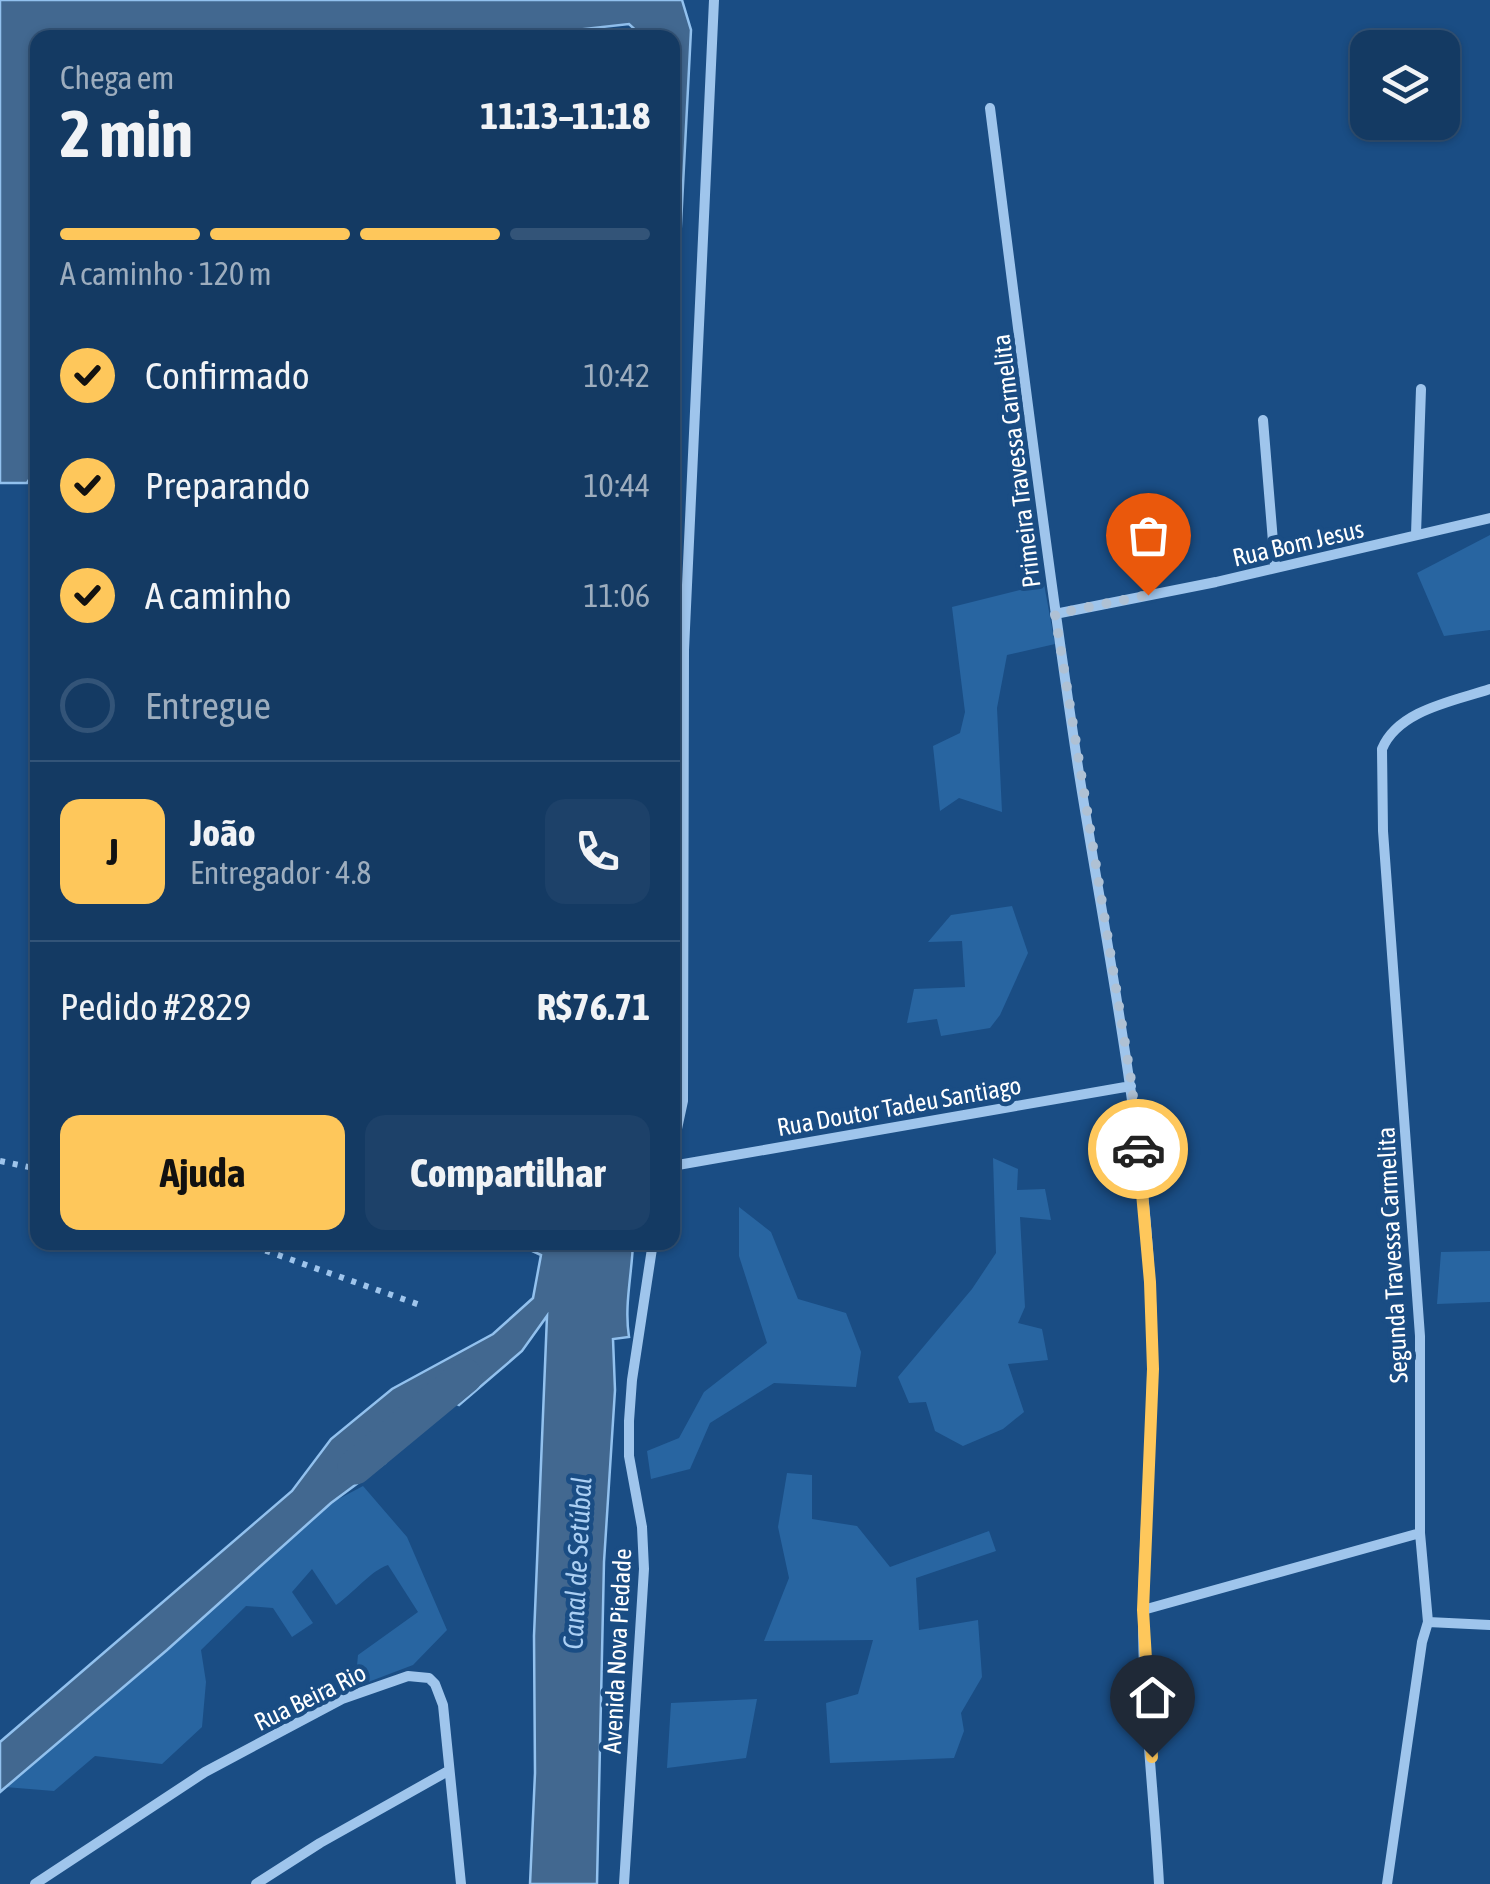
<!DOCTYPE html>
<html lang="pt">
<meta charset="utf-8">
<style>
:root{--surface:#143a63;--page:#1d4169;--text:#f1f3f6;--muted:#9dadbe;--line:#335478;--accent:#fec75b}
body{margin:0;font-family:"Asap Condensed",sans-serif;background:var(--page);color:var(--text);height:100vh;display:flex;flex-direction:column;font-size:38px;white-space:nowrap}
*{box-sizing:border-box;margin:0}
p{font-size:32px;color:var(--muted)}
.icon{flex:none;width:55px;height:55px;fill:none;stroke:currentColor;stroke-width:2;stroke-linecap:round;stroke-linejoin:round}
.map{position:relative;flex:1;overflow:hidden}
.panel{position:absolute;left:30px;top:30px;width:650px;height:1220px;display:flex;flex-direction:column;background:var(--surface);border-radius:20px;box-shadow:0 2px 8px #0004,0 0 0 2px var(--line)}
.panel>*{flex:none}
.buttons{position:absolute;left:1350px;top:30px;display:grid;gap:20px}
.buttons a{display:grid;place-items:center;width:110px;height:110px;border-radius:20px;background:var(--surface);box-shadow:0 2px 8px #0004,0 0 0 2px var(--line);font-size:50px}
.pin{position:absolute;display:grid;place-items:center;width:85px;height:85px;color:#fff;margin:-102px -42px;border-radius:50% 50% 50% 0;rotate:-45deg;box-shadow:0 0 10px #0007}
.pin .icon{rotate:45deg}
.courier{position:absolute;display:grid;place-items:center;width:100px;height:100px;margin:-50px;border:8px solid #fec75b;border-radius:50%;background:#fff;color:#222;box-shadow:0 2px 12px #0007}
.summary em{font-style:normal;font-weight:700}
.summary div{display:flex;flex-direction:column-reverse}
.summary{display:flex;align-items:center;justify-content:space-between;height:170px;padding:0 30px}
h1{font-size:65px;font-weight:700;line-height:75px}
.bar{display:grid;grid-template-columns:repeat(4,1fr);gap:15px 10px;align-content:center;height:120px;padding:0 30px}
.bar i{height:12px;border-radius:8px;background:var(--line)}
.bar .current{background:var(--accent)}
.bar p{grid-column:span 4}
.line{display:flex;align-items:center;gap:25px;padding:0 30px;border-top:2px solid var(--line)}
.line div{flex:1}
.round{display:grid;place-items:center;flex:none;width:105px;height:105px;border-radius:20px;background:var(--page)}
ol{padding:0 30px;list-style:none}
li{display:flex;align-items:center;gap:30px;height:110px}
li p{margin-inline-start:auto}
li .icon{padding:10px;border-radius:50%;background:var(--accent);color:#111;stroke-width:4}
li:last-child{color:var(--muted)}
li i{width:55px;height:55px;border:5px solid var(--line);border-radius:50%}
.primary-button{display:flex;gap:20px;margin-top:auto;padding:20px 30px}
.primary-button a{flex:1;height:115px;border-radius:20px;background:var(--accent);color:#111;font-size:40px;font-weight:700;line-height:115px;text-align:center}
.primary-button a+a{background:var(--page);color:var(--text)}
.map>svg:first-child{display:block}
.green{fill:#2865a1}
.water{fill:#426890;stroke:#92c1ee;stroke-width:2.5}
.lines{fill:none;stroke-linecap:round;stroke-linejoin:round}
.canal{stroke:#426890;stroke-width:35}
.path{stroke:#9fc5ec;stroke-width:6;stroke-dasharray:5 8;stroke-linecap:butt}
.street{stroke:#9fc5ec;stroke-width:10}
.done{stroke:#afc1d4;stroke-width:10;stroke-dasharray:0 18}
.route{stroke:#fec75b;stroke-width:12}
.labels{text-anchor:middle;stroke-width:9;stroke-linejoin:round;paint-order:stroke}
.street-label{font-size:25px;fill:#fff;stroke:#1a4d84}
.water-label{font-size:28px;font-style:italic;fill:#abcff3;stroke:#1a4d84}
</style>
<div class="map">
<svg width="1490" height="1884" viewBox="0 0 1490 1884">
<rect width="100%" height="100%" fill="#1a4d84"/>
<path class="green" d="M1490,535V630L1444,636L1417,573Z
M1044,584L1055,644L1007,655L997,708L1002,812L959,798L940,811L933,746L960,733L965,712L952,607Z
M1012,906L1028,953L1000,1015L990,1028L941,1036L937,1019L907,1023L914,989L965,987L962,941L928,942L951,915Z
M993,1158L1018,1169L1017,1190L1045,1189L1051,1220L1020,1217L1025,1307L1018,1323L1042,1329L1048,1360L1008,1364L1024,1412L1003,1429L963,1446L935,1431L926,1402L909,1403L898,1377L972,1289L996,1253Z
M739,1207L771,1232L798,1299L846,1313L861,1352L856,1387L774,1383L710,1423L690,1469L651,1479L647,1451L679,1438L704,1392L767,1343L739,1256Z
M1490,1251V1302L1437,1304L1441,1252Z
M787,1473L812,1475V1519L857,1526L890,1567L989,1531L996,1551L916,1578L919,1630L978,1620L982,1677L961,1713L964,1731L954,1758L830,1763L826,1703L858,1694L873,1640L764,1641L789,1578L778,1527Z
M363,1486L407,1537L447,1630L413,1665L355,1687L358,1655L418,1612L388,1565C370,1571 354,1593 336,1605L312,1569L292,1592L313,1623L292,1637L273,1608L246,1606L201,1650L206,1682L202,1727L162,1764L95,1756L54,1791L5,1787L153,1662L331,1503Z
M757,1699L746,1758L667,1768L671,1703Z"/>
<path class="water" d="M0,0H682L691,30L673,379L672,38L643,37L629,24L504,38H38L37,467L27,483H0Z
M515,1243H633C632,1274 624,1306 629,1337L613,1339L615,1390L604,1562L597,1884H530L535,1773L534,1636L547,1316L522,1351L459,1405L443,1397L414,1414L382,1446L385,1463L331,1503L167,1650L0,1792V1742L292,1491L331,1439L392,1389L493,1334L533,1298L541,1255Z"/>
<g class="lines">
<path class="canal" d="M355,1467L465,1376"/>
<path class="path" d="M0,1161L38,1169
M241,1242L420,1305"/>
<path class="street" d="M990,108C1018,327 1045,548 1078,767C1105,939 1141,1109 1150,1283C1157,1391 1145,1498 1143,1606C1142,1698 1154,1792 1159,1884
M1263,420L1275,566
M1416,534L1421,389
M1055,614L1216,582L1490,518
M672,1152L683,1101L684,650L714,0
M672,1166L1131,1086
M1143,1610L1420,1533
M1428,1622L1490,1625
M35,1884L205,1772L342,1699L408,1676L429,1678L435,1684L443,1705L461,1884
M256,1884L320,1843L448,1771
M624,1884L644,1569L642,1527L629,1456V1421L632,1380L653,1242
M1387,1884L1422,1642L1428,1622L1420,1533V1336L1383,831L1382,749C1398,710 1454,701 1490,689"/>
</g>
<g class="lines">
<path class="done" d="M1138,1149L1132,1086L1055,614L1148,595"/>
<path class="route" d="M1138,1149L1150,1282L1153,1369L1143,1610L1152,1757"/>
</g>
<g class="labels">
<g class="street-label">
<text transform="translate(1016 461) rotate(-97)" y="9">Primeira Travessa Carmelita</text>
<text transform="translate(1298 543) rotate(-13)" y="9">Rua Bom Jesus</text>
<text transform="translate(899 1106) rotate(-10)" y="9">Rua Doutor Tadeu Santiago</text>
<text transform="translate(1392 1255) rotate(-93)" y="9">Segunda Travessa Carmelita</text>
<text transform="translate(617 1651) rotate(-87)" y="9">Avenida Nova Piedade</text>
<text transform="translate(310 1697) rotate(-26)" y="9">Rua Beira Rio</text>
</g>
<g class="water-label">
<text transform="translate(577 1563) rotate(-87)" y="10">Canal de Setúbal</text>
</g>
</g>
</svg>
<div class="buttons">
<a><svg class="icon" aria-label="layers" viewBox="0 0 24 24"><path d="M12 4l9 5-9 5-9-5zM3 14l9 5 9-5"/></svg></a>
</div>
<div class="pin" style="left:1148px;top:595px;background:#ea580c"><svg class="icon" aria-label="bag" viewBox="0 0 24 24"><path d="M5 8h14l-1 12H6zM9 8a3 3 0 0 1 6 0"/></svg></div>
<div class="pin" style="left:1152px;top:1757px;background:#1f2937"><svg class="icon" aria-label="home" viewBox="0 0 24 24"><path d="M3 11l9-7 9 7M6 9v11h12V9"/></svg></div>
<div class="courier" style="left:1138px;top:1149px"><svg class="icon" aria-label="car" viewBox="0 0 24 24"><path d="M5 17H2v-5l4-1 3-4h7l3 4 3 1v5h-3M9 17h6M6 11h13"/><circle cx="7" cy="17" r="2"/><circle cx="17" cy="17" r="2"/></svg></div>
<section class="panel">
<div class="summary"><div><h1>2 min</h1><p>Chega em</p></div><em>11:13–11:18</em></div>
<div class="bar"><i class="current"></i><i class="current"></i><i class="current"></i><i></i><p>A caminho · 120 m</p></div>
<ol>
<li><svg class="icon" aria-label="check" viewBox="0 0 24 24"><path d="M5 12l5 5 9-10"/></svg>Confirmado<p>10:42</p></li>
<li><svg class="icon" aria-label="check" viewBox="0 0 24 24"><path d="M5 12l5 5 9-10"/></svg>Preparando<p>10:44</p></li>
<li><svg class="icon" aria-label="check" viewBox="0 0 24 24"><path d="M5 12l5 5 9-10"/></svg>A caminho<p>11:06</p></li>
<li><i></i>Entregue</li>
</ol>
<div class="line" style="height:180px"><b class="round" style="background:var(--accent);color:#111">J</b><div><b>João</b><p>Entregador · 4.8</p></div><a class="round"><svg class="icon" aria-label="phone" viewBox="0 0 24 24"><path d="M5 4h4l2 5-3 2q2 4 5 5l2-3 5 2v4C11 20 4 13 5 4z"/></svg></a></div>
<div class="line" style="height:130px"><div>Pedido #2829</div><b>R$76.71</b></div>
<div class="primary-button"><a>Ajuda</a><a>Compartilhar</a></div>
</section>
</div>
